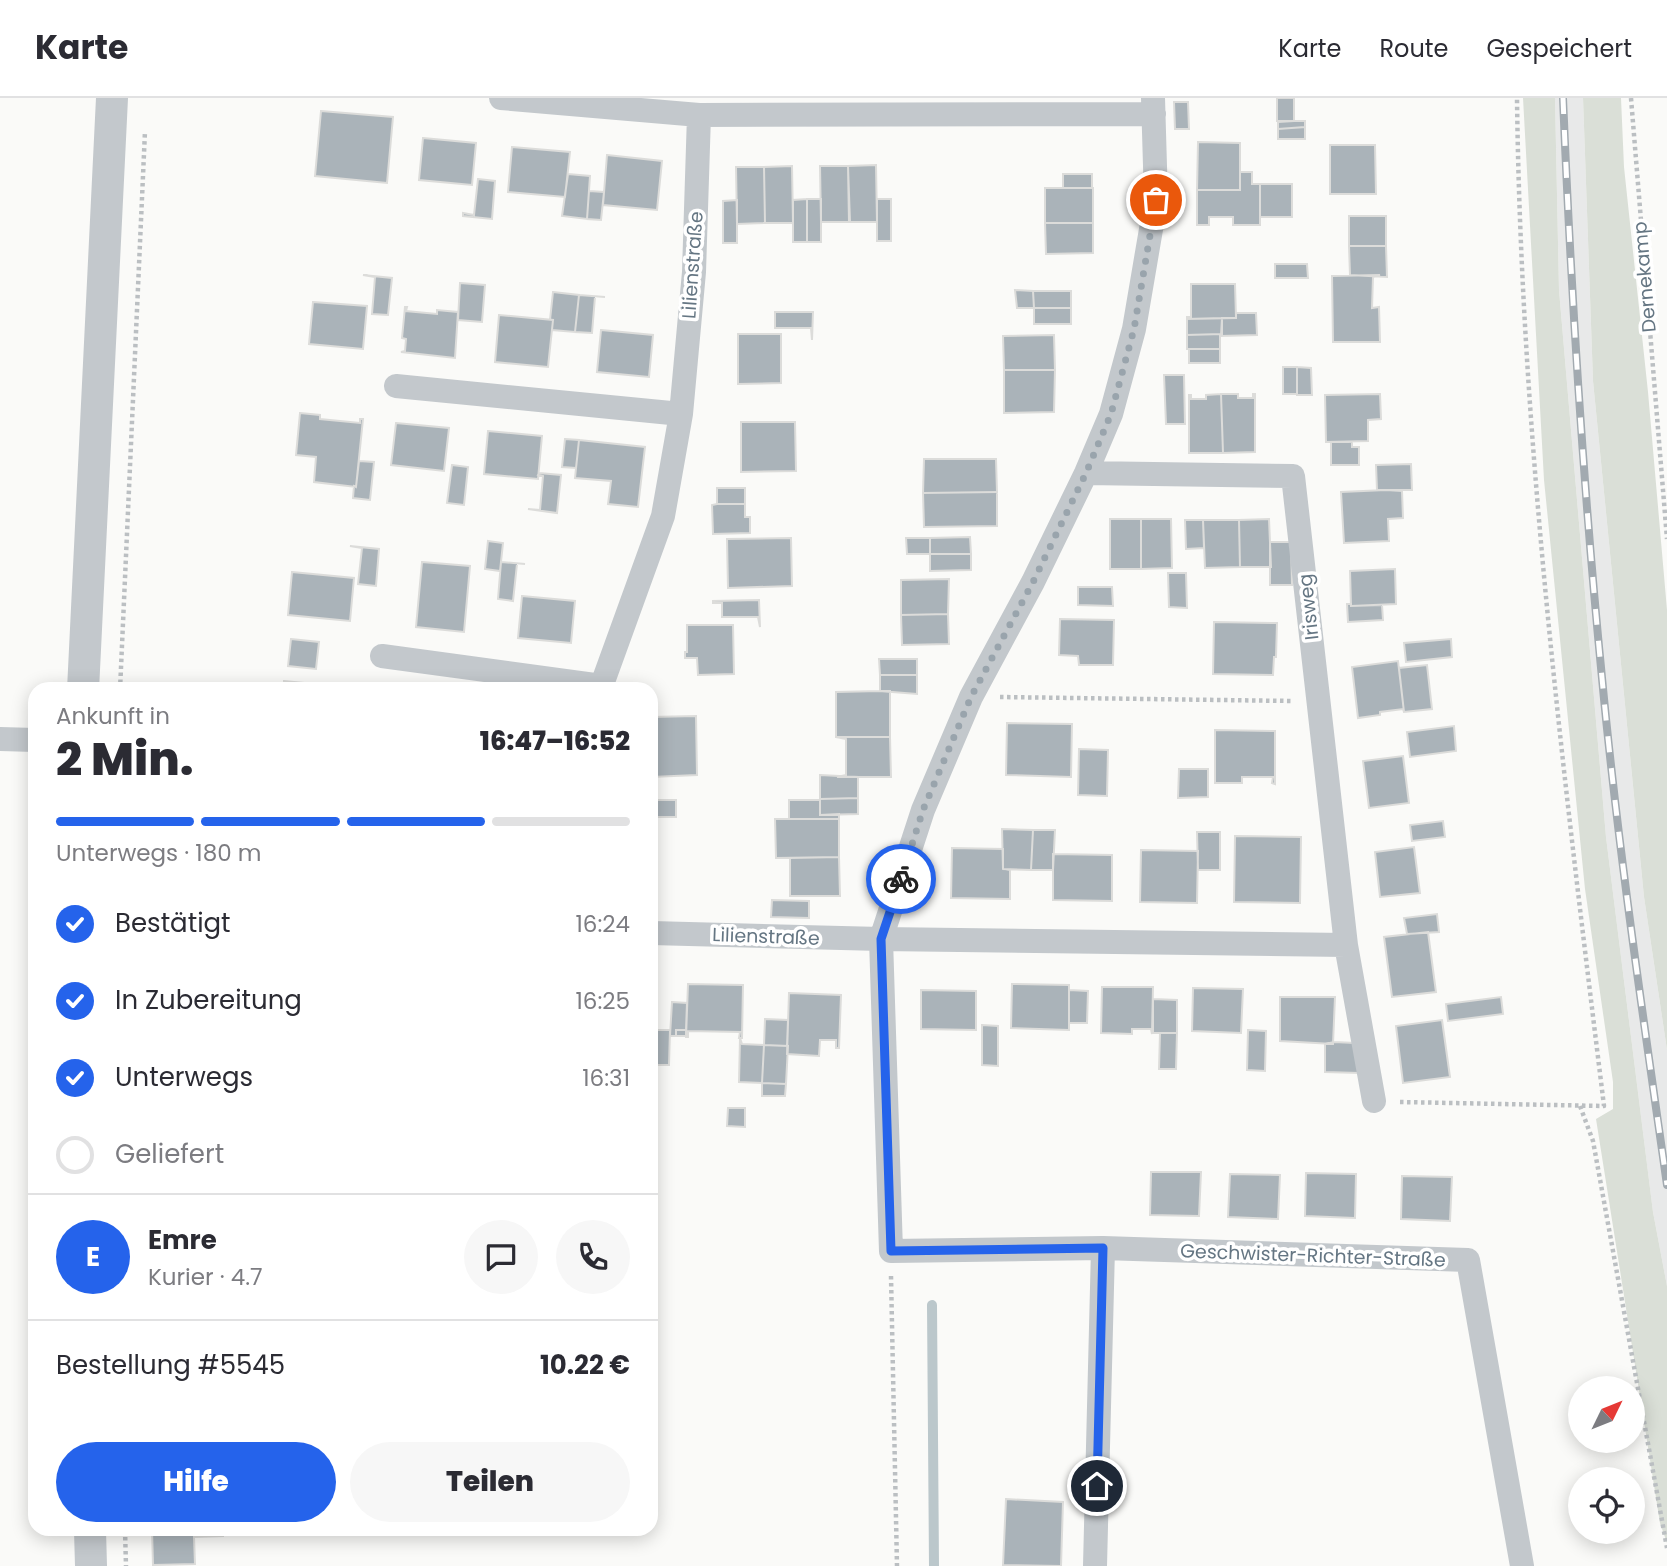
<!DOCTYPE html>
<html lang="de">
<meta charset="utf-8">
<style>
:root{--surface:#fff;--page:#f7f7f7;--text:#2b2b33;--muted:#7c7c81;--line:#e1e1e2;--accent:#2563eb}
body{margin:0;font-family:Poppins,sans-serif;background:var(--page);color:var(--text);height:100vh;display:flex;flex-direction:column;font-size:26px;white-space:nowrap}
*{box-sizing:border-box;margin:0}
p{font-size:23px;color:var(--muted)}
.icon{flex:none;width:38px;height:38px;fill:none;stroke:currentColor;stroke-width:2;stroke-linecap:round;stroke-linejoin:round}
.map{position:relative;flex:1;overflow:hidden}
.drawer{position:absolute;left:28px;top:584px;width:630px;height:854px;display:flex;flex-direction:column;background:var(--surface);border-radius:21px;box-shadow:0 4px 18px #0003}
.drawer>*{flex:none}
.needle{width:46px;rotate:47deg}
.buttons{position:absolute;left:1568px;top:1278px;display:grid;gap:14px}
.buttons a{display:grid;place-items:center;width:77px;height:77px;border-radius:50%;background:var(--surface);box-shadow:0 4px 18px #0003;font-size:35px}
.pin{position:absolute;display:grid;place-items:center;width:60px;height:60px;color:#fff;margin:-30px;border:4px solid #fff;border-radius:50%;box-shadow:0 2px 7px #0007}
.courier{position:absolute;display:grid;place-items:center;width:70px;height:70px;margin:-35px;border:5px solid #2563eb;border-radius:50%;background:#fff;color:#222;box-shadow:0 2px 9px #0007}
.overview em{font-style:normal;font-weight:800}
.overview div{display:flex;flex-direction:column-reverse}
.overview{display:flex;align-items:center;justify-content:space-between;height:119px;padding:0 28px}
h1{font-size:46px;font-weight:800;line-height:52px}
.bar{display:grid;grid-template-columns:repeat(4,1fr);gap:10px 7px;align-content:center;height:84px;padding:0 28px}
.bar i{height:9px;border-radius:5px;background:var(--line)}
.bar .active{background:var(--accent)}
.bar p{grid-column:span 4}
.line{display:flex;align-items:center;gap:18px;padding:0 28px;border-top:2px solid var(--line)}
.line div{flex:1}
.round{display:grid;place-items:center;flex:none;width:74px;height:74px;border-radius:37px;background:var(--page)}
ol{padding:0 28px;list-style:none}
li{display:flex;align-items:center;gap:21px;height:77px}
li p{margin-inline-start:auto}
li .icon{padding:7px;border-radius:50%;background:var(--accent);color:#fff;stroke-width:4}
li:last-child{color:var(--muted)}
li i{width:38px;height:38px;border:4px solid var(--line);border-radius:50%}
.primary-button{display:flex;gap:14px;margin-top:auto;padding:14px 28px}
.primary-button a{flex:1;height:80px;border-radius:42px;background:var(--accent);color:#fff;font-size:28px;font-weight:800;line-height:80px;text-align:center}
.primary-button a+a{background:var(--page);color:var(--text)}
header{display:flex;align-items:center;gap:42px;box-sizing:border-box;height:98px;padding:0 35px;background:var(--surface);border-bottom:2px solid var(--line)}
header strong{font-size:33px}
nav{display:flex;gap:38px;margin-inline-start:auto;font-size:24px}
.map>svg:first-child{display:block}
.built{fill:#e8e9e9}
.green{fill:#dadfd7}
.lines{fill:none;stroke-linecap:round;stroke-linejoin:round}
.stream{stroke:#bbc7cb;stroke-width:10}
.building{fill:#aab3b9;stroke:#dcdcda;stroke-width:2}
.path{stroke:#bbbfc2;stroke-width:4.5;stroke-dasharray:3.5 3.5;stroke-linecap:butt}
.minor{stroke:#c3c8cc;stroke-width:24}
.tertiary{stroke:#c3c8cc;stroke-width:32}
.rail-casing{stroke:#a2aab0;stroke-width:8}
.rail{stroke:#fff;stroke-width:5;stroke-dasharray:16;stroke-linecap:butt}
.done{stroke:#99a4ac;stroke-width:7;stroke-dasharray:0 12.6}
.route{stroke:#2563eb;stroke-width:9}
.labels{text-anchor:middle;stroke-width:7;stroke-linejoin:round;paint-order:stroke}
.street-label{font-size:19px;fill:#657683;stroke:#fff}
</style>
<header>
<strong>Karte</strong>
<nav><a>Karte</a><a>Route</a><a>Gespeichert</a></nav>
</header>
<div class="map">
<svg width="1667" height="1468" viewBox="0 0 1667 1468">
<rect width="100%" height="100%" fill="#fafaf8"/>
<path class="built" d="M1555,0H1583L1593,283L1644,799L1667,952V1188L1653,1114L1606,739L1559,192Z"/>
<path class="green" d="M1523,0H1555L1559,192L1606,739L1653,1114L1667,1188V1445L1660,1425L1596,1021L1613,1011V984L1585,791L1544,382Z
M1583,0H1621L1624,69L1648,294L1667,512V952L1644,799L1593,283Z"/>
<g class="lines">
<path class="stream" d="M932,1207L934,1468"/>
</g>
<path class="building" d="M1277,0H1294V23H1277Z
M1174,4H1188L1189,31H1175Z
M321,13L393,19L387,85L315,78Z
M1294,23H1305V29L1278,31V24Z
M1305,29V41H1278V31Z
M423,40L476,45L472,87L419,82Z
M1198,44L1240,45V92H1197Z
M1330,47H1375L1376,96H1330Z
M512,49L570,54L565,99L508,94Z
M607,57L662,63L657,112L603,107Z
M876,67L877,124H850L848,68Z
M792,68L793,125H765L764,69Z
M820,68H848L849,124H821Z
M736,69H764L765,125L737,126Z
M1240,74H1252V86H1260V127H1233V119H1209V127H1197V92H1240Z
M568,76L590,78L587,121L562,118Z
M1063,76H1092V90H1063Z
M478,81L495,83L492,121L463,118V115L474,117Z
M1260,86H1292V119H1260Z
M1045,90H1093V125H1045Z
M589,93L604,94L601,122L587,121Z
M807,101V144H793V102Z
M807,101H821V144H807Z
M877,101H891V143H877Z
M737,102V145H723V103Z
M1349,118H1386V148H1349Z
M1045,125H1093V155L1046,156Z
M1349,148H1386L1387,179L1350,177Z
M1275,166H1307L1308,180H1275Z
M363,177L392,180L388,217L372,216L375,179Z
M1380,177L1373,179L1372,210L1379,209L1380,244H1333L1332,178Z
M460,185L485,187L482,224L458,222Z
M1191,186H1235L1236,220L1187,221V219H1191Z
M1015,192L1033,193L1034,210H1017Z
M1033,193H1071V210H1034Z
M553,194L579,197L575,234L552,232L553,222H550Z
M579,197L605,199H595L592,235L575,234Z
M313,204L367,208L363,251L309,246Z
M405,209H407L406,213L437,216V212L458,214L455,260L401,254L405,253L406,241L402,240Z
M1034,210H1071V226H1034Z
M775,214H813L812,242L811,230H775Z
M1236,215H1256L1257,237L1221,238L1222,220H1236Z
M499,217L553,222L548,269L495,264Z
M1222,220V236L1187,237V221Z
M601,232L653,237L649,279L597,274Z
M738,236H781V285L738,286Z
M1220,236V251H1187V237Z
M1054,237L1055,272H1004L1003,238Z
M1189,251H1220V265H1189Z
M1283,269H1297V296H1283Z
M1297,269L1311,270L1312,297H1297Z
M1004,272H1055L1054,314L1004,315Z
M1164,277H1184L1185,326H1166Z
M1221,296H1238V300H1253V296H1255V354L1223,355Z
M1221,296L1223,355H1189V297H1191V301H1206V297Z
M1380,296L1381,321L1368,322V343L1326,344L1325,297Z
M300,315L320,317V321L360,325V321H363L356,389L314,384L316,359L296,357Z
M741,324H795L796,373L741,374Z
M396,325L449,330L444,373L391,367Z
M488,333L542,338L538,381L484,376Z
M565,341L579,342L576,370L562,369Z
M579,342L645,349L638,409L608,406L611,383L575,380Z
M1331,344H1352V349H1359V367H1331Z
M924,361H996L997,394L923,395Z
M359,363L374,364L370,402L353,400L354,388L356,389Z
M1411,366L1412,392H1377L1376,367Z
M452,367L468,369L464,407L447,405Z
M539,375L561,377L557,415L528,411L540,412L543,378L538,377Z
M717,390H745V406H717Z
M1386,392L1402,393L1403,420L1388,421L1389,443L1344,445L1341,394Z
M997,394V428L924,429L923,395Z
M717,406H745V419H750V435L713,436L712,407Z
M1110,421H1141V471H1110Z
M1141,421H1171L1172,470L1141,471Z
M1269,421L1271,469H1240L1239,422Z
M1185,422H1203L1204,450L1186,451Z
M1203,422H1239L1240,469L1205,470Z
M970,439L971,456H930V440Z
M791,440L792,488L728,490L727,441Z
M906,440H930V456H907Z
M488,443L503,445L500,473L485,471Z
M1270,444H1291L1292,487H1270Z
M350,448L379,451L376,488L358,486L362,450Z
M930,456H971V472L930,473Z
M422,464L470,468L464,534L416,529Z
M501,464L525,466H517L513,503L498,501Z
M1395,471L1396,506L1351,508L1350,473Z
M292,474L354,480L350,523L288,517Z
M1168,475H1186L1187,510L1169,509Z
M949,481L948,516L901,517V482Z
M1078,489H1112L1113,508L1078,507Z
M522,498L575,503L571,545L518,540Z
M759,502L760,529L758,519H722V505H713V503Z
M1347,506H1351V508L1382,507L1383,522L1348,524Z
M948,516L949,546L902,547L901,517Z
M1060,521L1114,522L1113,567H1079L1078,558L1059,557Z
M1214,524L1277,525L1276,559H1274L1273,577L1213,576Z
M687,527H733L734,576L698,577L697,560H685V554H687Z
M291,541L319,544L316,571L288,568Z
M1451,541L1452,559L1406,564L1404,545Z
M879,561H917V577H880Z
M1398,563L1404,614L1403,611L1380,614V617L1358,620L1352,569Z
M1427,567L1432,611L1404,614L1399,570Z
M880,577H917V596L880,593Z
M284,583L344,589V592H284Z
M880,593H890V639H836V594Z
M696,618L697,677L651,679V619Z
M1007,625L1072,626L1071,679L1006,677Z
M1454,628L1456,653L1410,659L1407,634Z
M1215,632L1275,633V686L1272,685L1273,679H1242V685H1215Z
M836,639H890L891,679H837L846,677V641Z
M1079,651L1108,652L1107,698L1078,697Z
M1403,658L1409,705L1369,710L1363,663Z
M1179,671H1208V699L1178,700Z
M820,677L858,679V700L820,701Z
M651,686H655L656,702H651Z
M858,700V716L820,717V701Z
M651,702H676V719H651Z
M789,702H820V717L839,716V721H789Z
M775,721H839V759L776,760Z
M1443,723L1445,739L1412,743L1410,727Z
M1002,731L1033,732L1031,772L1003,771Z
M1033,732H1055L1053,772H1031Z
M1197,734H1220V772H1198Z
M1235,738L1301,739L1300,805L1234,804Z
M1414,749L1420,795L1380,799L1375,754Z
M952,750L1003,751V771L1010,772V801L951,800Z
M1141,752L1198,753L1197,805L1140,804Z
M1053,756L1112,757V803L1053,802Z
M839,759L840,798H790V760Z
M772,802L809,803V820L771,819Z
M1437,816L1439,834L1407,836L1404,820Z
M1428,834L1436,894L1392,899L1384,839Z
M688,886L743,887L742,940H739L740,934L688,933V939H686Z
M1012,886L1069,887V932L1011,930Z
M1102,889H1153L1152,936L1151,931H1132V936L1101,935Z
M1193,890L1243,891L1241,935L1192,933Z
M921,892L976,893V932L921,931Z
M1069,892L1088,893L1087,925H1069Z
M789,895L841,897L839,950H836V942H820L819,958L787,956Z
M1280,899H1335L1333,946L1280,943Z
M1501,899L1503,916L1448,923L1446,906Z
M1153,901L1177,902V935H1153Z
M672,904L687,905L686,932H676V938H670Z
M765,921L788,922L787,948L764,947Z
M1442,922L1450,979L1403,985L1396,928Z
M982,927L998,928V968L982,967Z
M651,932H670L669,967H651Z
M676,932H686V938H676Z
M1248,932L1266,933L1265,973L1247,972Z
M1160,935H1177L1176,971H1159Z
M740,940L742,946L764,947L762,985L739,984Z
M1334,944L1355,945L1359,975L1325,974V946Z
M764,947L788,948L786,986L762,985Z
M762,985L786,986L785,998H762Z
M728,1010H745V1029L727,1028Z
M1151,1074H1201L1199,1118L1150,1117Z
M1306,1075L1356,1076L1355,1120L1305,1118Z
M1230,1076L1280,1077L1278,1121L1228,1119Z
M1402,1078L1452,1079L1450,1123L1401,1121Z
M1006,1401L1063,1404L1061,1468L1003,1467Z
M152,1432H223V1438L194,1439L195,1466L153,1467Z"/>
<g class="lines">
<path class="path" d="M1631,0L1667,441
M120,592L145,33
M1000,599L1293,603
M1400,1004L1604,1008C1563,674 1521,338 1517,0
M1580,1008L1593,1043L1667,1450
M891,1178L897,1468
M125,1432L126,1468"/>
<path class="minor" d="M501,0L699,17L1154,16
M1153,0L1156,102L1134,231L1111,316L1086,375L1033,484L971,599L923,712L881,841L891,1153L1103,1150L1468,1162L1522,1468
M396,288L681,316
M382,558L602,588
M600,592L663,418L681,316L694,174L699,17
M0,641L35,642
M651,835L881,841L1346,847L1293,378L1086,375
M1346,847L1374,1003
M1095,1468L1103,1150"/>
<path class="tertiary" d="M83,592L112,0
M90,1432L91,1468"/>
<defs>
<path id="rail" d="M1563,0C1571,194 1583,387 1602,580C1618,750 1643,918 1667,1087"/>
</defs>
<use href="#rail" class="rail-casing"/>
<use href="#rail" class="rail"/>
</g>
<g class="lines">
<path class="done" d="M901,781L923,712L971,599L1033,484L1086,375L1111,316L1134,231L1156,102"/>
<path class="route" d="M901,781L881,841L891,1153L1103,1150L1097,1388"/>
</g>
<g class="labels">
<g class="street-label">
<text transform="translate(692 167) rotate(-86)" y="7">Lilienstraße</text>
<text transform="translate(1644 179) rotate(-95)" y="7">Dernekamp</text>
<text transform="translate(1308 509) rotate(-96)" y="7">Irisweg</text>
<text transform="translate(766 838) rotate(2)" y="7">Lilienstraße</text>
<text transform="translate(1313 1157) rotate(2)" y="7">Geschwister-Richter-Straße</text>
</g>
</g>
</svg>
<div class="buttons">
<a><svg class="needle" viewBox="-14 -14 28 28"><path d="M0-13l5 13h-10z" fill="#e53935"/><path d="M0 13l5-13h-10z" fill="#7c7c81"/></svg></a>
<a><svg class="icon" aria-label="locate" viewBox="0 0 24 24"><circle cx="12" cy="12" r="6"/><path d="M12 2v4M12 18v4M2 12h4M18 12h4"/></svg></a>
</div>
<div class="pin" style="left:1156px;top:102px;background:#ea580c"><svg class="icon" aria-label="bag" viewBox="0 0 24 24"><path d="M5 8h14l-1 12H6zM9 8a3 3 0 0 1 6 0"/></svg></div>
<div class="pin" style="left:1097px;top:1388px;background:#1f2937"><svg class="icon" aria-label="home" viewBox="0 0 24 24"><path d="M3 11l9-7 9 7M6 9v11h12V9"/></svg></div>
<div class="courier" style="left:901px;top:781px"><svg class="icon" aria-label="bike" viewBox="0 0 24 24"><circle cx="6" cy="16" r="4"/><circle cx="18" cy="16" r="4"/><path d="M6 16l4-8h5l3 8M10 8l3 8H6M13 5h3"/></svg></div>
<section class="drawer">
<div class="overview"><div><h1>2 Min.</h1><p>Ankunft in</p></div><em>16:47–16:52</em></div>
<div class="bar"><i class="active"></i><i class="active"></i><i class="active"></i><i></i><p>Unterwegs · 180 m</p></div>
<ol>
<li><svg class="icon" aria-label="check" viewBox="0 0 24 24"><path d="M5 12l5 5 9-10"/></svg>Bestätigt<p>16:24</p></li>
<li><svg class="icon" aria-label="check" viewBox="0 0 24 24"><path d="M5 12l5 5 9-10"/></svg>In Zubereitung<p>16:25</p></li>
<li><svg class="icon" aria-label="check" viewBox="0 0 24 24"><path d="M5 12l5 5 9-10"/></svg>Unterwegs<p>16:31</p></li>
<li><i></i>Geliefert</li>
</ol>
<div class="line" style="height:126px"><b class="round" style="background:var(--accent);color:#fff">E</b><div><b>Emre</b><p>Kurier · 4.7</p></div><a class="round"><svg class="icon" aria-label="chat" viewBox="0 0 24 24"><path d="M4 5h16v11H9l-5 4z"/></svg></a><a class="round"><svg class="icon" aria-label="phone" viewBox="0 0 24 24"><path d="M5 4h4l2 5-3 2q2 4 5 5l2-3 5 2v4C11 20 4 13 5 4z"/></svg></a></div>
<div class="line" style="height:91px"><div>Bestellung #5545</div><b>10.22 €</b></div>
<div class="primary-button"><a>Hilfe</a><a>Teilen</a></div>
</section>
</div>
